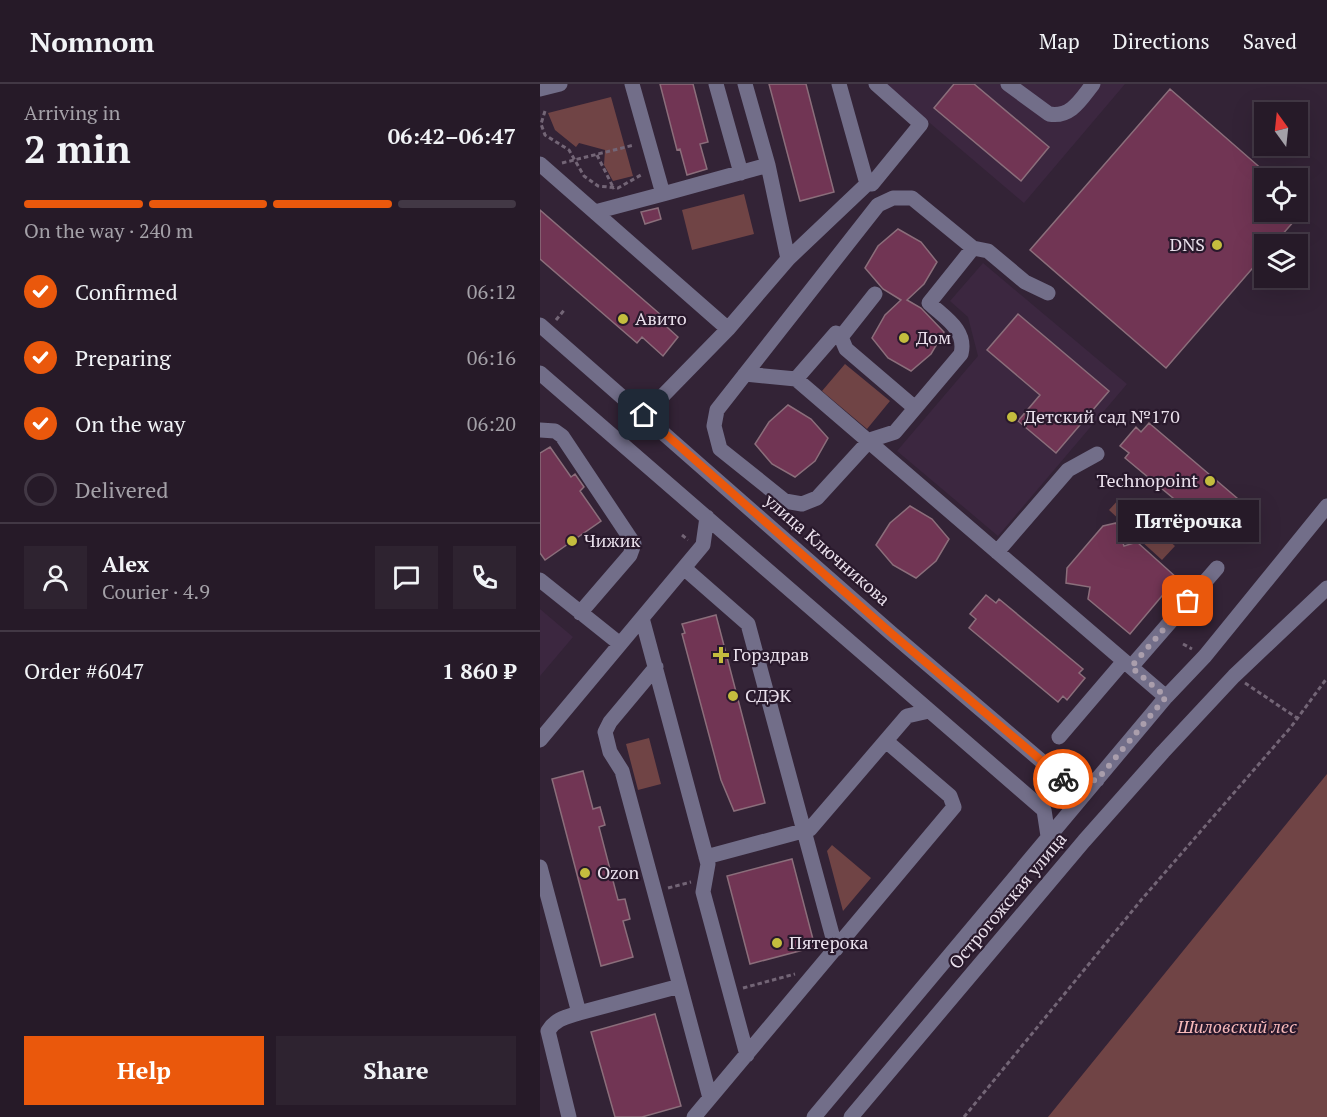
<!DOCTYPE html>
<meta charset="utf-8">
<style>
:root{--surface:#261a28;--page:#2e2330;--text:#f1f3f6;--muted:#a4a1a8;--line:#423845;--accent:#ea580c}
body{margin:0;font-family:"PT Serif",serif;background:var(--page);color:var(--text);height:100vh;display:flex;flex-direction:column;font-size:22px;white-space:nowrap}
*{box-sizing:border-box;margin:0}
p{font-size:20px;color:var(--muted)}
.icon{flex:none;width:33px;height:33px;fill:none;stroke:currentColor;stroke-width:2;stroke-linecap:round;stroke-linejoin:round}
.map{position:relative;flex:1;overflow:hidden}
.panel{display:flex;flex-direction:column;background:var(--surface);width:540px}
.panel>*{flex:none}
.needle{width:39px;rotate:345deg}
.tools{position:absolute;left:714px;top:18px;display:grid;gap:12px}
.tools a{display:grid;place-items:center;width:54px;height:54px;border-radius:0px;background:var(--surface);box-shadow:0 6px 24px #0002,0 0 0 2px var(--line);font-size:30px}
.pin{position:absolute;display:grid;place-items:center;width:51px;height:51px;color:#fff;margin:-26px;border-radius:12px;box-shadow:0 3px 9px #0006}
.courier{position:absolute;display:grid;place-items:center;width:60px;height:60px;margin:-30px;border:4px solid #ea580c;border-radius:50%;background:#fff;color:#222;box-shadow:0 2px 8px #0007}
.bubble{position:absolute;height:42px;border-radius:0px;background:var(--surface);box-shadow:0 6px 24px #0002,0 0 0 2px var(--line);font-size:20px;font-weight:600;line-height:42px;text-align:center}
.overview em{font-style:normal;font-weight:600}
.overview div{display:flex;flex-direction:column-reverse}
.overview{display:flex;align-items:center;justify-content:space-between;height:102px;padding:0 24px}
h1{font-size:39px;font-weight:600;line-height:45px}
.bar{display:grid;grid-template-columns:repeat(4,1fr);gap:9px 6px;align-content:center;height:72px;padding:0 24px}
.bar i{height:8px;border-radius:4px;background:var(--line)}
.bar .active{background:var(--accent)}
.bar p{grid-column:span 4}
.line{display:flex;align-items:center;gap:15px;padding:0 24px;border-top:2px solid var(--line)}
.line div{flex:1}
.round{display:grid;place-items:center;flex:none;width:63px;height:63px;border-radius:0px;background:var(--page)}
ol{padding:0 24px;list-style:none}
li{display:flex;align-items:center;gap:18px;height:66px}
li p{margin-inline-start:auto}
li .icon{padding:6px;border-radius:50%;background:var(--accent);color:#fff;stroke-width:4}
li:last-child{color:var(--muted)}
li i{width:33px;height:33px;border:3px solid var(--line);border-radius:50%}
.action{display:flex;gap:12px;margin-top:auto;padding:12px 24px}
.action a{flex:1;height:69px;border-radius:0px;background:var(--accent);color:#fff;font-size:24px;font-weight:600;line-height:69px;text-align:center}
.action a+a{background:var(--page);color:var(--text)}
header{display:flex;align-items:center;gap:36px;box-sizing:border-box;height:84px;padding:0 30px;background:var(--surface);border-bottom:2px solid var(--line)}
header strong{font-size:28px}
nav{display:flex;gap:33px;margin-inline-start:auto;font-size:21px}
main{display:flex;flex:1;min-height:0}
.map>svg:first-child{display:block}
.built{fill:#3c2740}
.green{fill:#704445}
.building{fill:#713554;stroke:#8b6e7b;stroke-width:1.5}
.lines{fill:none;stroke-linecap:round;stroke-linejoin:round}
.path{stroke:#736576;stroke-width:3;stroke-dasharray:4.5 3;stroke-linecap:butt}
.minor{stroke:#726e89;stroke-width:15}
.done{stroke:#aa9eac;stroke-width:6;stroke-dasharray:0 10.8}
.route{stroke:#ea580c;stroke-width:8}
.poi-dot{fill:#c4bd3e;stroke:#29192c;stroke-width:2}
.labels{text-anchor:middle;stroke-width:4.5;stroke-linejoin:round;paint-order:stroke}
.poi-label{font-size:18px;fill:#eae0ec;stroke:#29192c;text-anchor:start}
.street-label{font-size:18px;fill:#eae0ec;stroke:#29192c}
.park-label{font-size:18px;font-style:italic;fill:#f8b9b9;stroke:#29192c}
</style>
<header>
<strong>Nomnom</strong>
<nav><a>Map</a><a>Directions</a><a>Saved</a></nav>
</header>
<main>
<section class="panel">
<div class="overview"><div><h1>2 min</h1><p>Arriving in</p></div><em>06:42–06:47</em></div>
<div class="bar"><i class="active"></i><i class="active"></i><i class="active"></i><i></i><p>On the way · 240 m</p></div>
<ol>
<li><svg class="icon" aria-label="check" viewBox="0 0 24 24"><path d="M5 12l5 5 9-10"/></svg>Confirmed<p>06:12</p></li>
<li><svg class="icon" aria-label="check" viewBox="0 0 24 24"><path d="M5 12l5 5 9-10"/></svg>Preparing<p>06:16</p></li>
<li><svg class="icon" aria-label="check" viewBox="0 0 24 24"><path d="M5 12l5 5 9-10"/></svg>On the way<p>06:20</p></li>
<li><i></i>Delivered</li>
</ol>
<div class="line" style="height:108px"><a class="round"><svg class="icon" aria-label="person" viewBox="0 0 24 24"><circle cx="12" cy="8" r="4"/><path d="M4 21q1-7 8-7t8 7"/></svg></a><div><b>Alex</b><p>Courier · 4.9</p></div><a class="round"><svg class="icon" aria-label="chat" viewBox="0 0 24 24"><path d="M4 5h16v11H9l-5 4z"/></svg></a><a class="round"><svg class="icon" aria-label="phone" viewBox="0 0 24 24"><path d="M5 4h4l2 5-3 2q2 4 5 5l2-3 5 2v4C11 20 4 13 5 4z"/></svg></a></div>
<div class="line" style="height:78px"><div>Order #6047</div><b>1 860 ₽</b></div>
<div class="action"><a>Help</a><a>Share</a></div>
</section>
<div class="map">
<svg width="787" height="1033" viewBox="0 0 787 1033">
<rect width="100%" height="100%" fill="#332336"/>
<path class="built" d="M344,0H585L484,119Z
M443,179L587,300L458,452L357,367L438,272L428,233L410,217Z
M0,525L33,553L0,592Z"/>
<path class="green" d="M71,13L93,92L73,97L64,81L65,66L39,59L36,63L15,46L8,29Z
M204,110L214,150L152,166L142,126Z
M305,280L350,317L327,345L282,307Z
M580,414L596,427L584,440L569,426Z
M612,442L635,462L622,476L600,456Z
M109,654L121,700L98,706L86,660Z
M787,690V1033H508Z
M292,761L331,794L303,827L287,767Z"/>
<path class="building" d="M120,0H153L168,58L160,60L167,85L147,91L140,65L137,66Z
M229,0H266L294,108L260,117Z
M414,0H434L509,63L481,97L394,24Z
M630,5L724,87V128H762L734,160H724V171L626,284L490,166Z
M118,124L121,135L105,140L101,128Z
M0,126L121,231L118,235L138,253L123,272L102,253L97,259L0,175Z
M358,145L381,158L397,178L384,200L367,216L381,224L404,248L391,270L371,287L348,274L332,254L345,231L361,216L343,205L325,184L338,162Z
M478,230L569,307L516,369L478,337L500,311L447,266Z
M248,321L271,335L288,354L275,377L255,393L232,380L215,360L229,338Z
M609,339L697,414L692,420L696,423L678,445L672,440L669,444L585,374L589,369L580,362L596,343L601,348Z
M10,363L31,393L35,390L44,403L40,407L61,437L5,476L0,469V369Z
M370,422L392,435L409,455L396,477L376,494L353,481L336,461L350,439Z
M576,439L584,462L597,458L637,494L590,550L548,515L550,503L526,499L527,484L563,442Z
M446,511L456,519L459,515L543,585L539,589L545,594L527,616L523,612L518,618L429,544L436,535L430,530Z
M176,531L225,719L194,727L181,696L142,550L145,549L142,540Z
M43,687L53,725L60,723L65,741L59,743L78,816L85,815L90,835L83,837L93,873L61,882L12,695Z
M252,775L275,863L210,880L187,792Z
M115,930L141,1022L102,1033H75L51,948Z"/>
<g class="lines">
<path class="path" d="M5,27L1,40L5,51L29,66L44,92L58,102L78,104L101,91
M57,71L74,105
M22,79L94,61
M16,236L25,225
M142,451L148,456
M643,560L652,565
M705,599L757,634
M525,680L531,672
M128,804L151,798
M203,904L255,890
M424,1033L602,815L751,643L787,594"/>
<path class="minor" d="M92,0L123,110L228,81L248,175
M176,0L201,89
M205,0L228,81
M299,0L327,100
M468,0L509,30C531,34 541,15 553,0
M0,5L20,0
M0,80L188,245
M55,128L123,110
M433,164L389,219C405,234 427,246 421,270L355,348L330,356L277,414L262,420L245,417L180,365L174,342L177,326L338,121L353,114H372L433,164L448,167L485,198L508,209
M335,210L301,253L306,265L375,324
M0,241L351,549L526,698L557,696
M301,253L296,249L256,295L591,583
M0,289L504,726L508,752
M205,290L256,295
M104,331L188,245L248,175L327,100H332L381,40L336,0
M0,346L15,347L22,352L94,460L90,471L40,529
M457,468L528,386L557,370
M144,484L208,540L296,865
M0,496L80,560
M102,534L168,780L163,808L207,971
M626,613L591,583L677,484
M519,653L584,577
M0,656L163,461L167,433
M166,773L270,745L367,632L389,627
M0,783L39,929L140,902L82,687L70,668L65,648L70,638L116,583
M140,902L170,1014
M29,1033L8,947C15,935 26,933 39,929
M154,1033L414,723L410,712L346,657
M274,1033L626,613L665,572L787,422
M311,1033L544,757L623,668L694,592L787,504"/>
</g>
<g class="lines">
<path class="done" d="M523,695L526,698L557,696L626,613L591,583L648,517"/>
<path class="route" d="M104,331L351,549L523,695"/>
</g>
<g class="poi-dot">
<circle cx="677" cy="161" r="6"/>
<circle cx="83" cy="235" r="6"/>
<circle cx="364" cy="254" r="6"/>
<circle cx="472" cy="333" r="6"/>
<circle cx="670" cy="397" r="6"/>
<circle cx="32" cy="457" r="6"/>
<path d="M178 562h6v6h6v6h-6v6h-6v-6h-6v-6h6z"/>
<circle cx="193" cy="612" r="6"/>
<circle cx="45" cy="789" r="6"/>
<circle cx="237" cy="859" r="6"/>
</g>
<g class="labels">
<g class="poi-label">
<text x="665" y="167" text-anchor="end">DNS</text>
<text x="95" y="241">Авито</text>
<text x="376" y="260">Дом</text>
<text x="484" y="339">Детский сад №170</text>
<text x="658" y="403" text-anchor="end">Technopoint</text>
<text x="44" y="463">Чижик</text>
<text x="193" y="577">Горздрав</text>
<text x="205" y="618">СДЭК</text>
<text x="57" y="795">Ozon</text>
<text x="249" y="865">Пятерока</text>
</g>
<g class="street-label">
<text transform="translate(287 466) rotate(41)" y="6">улица Ключникова</text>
<text transform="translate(468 817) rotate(-50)" y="6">Острогожская улица</text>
</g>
<g class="park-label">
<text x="697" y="949">Шиловский лес</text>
</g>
</g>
</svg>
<div class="tools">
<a><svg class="needle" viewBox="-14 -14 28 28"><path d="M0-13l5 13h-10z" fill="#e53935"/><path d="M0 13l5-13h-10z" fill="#a4a1a8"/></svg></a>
<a><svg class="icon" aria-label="locate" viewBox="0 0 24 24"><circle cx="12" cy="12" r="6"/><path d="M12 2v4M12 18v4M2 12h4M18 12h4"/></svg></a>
<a><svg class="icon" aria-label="layers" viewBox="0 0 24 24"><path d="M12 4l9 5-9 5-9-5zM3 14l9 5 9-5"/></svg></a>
</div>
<div class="pin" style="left:648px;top:517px;background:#ea580c"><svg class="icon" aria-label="bag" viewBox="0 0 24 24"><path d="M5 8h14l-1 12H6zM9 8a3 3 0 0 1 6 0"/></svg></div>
<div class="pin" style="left:104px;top:331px;background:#1f2937"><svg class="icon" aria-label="home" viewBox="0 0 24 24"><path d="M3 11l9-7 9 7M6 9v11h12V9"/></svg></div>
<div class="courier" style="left:523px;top:695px"><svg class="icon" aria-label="bike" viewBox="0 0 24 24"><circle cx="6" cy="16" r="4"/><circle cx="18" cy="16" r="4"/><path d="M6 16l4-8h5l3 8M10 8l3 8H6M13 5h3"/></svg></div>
<div class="bubble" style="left:578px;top:416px;width:141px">Пятёрочка</div>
</div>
</main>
